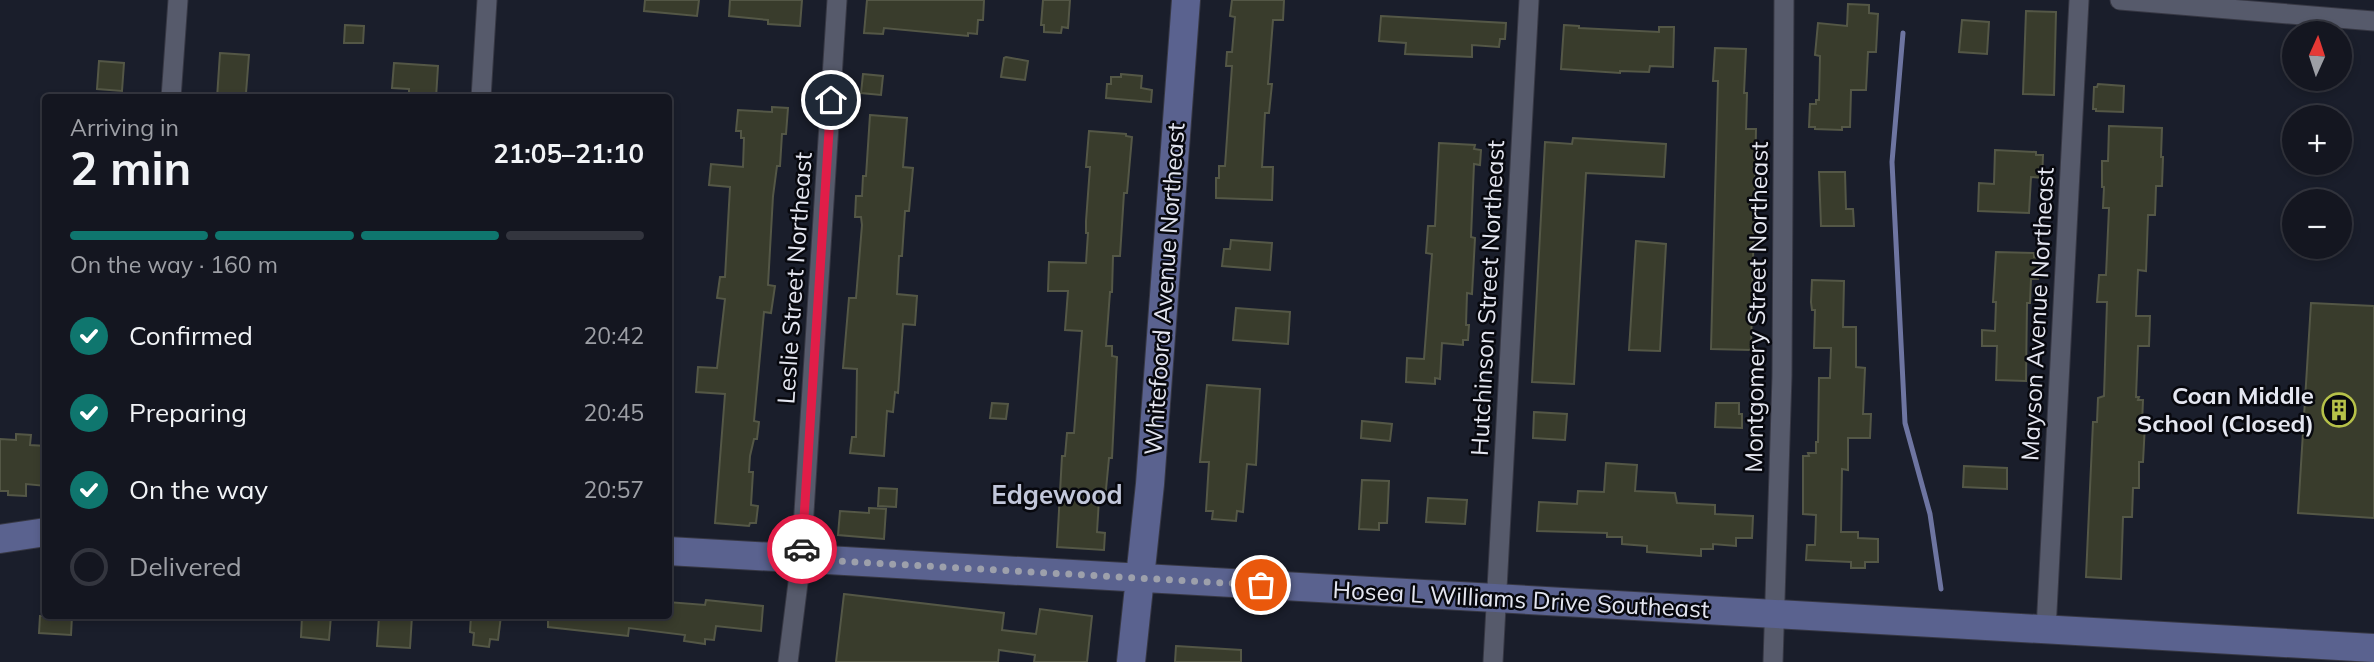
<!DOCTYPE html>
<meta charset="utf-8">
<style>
:root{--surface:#141620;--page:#1d1f29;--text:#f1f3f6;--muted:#9d9fa5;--line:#33353e;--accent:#0f766e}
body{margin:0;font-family:Mulish,sans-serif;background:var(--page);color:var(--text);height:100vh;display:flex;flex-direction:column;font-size:26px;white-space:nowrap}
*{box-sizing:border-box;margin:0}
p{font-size:23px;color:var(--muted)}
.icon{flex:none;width:38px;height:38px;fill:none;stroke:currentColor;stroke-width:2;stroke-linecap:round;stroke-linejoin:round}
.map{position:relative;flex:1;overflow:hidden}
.panel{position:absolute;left:42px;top:94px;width:630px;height:525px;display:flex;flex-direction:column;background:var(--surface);border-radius:7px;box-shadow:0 4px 10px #0003,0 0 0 2px var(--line)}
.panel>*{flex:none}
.needle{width:46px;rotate:3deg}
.tools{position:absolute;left:2282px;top:21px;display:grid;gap:14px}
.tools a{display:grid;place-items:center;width:70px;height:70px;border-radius:50%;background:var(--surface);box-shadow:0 4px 10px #0003,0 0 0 2px var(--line);font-size:35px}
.pin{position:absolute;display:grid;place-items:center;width:60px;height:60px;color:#fff;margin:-30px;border:4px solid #fff;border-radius:50%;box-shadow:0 2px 7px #0007}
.courier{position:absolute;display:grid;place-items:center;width:70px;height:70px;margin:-35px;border:5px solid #e11d48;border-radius:50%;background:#fff;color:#222;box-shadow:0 2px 9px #0007}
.summary em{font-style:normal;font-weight:700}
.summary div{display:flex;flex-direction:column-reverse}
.summary{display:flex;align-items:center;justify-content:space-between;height:119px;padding:0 28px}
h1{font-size:46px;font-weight:700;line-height:52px}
.bar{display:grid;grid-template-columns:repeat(4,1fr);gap:10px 7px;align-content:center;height:84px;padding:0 28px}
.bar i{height:9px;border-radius:5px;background:var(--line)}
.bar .selected{background:var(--accent)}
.bar p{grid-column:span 4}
ol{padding:0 28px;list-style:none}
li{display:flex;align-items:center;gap:21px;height:77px}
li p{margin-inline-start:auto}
li .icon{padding:7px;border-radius:50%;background:var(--accent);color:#fff;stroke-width:4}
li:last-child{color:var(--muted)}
li i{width:38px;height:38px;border:4px solid var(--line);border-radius:50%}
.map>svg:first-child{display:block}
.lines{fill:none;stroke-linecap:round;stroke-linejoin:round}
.stream{stroke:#6e75a1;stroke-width:5}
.building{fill:#393c2c;stroke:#545746;stroke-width:2}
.street-casing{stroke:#373844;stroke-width:21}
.secondary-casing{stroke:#373844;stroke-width:30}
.street{stroke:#565a6b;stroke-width:19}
.secondary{stroke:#5a628f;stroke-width:28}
.done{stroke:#9da0ab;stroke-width:7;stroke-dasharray:0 12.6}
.route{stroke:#e11d48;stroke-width:9}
.labels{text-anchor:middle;stroke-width:5;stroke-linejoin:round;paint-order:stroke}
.street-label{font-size:24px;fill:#e4e6f0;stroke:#07080e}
.poi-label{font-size:24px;font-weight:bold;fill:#e4e6f0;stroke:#07080e;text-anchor:end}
.neighbourhood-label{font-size:26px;font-weight:bold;fill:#c2c7da;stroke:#07080e}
</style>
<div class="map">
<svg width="2374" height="662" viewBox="0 0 2374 662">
<rect width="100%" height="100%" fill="#1a1e2b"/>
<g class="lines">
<path class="stream" d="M1903,33L1892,162L1905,423L1930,514L1941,589"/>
</g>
<path class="building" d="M645,0H699L697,16L644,11Z
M730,0H802L800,26L768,24V20L729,16Z
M867,0H984L983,20H978L977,34L968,33V36L884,28L883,34L864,33Z
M1043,0H1070L1068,28L1062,27L1061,33L1044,32V25H1041Z
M1232,0H1284L1283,20H1273L1268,84H1272L1269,113H1265L1262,167H1273L1272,200L1216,198V178H1219V166H1225L1232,66H1226L1227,52H1232L1235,17L1230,16Z
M1848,4L1869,5V13L1878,14L1876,52H1868L1866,90H1851L1850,127H1842V130L1815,129V127H1809L1810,104H1816V100H1819L1820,56L1815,55L1818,23L1847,26Z
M2026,11L2056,12L2054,95L2023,94Z
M1381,16L1506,23L1505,39H1500L1499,47L1472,45V57L1405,54L1406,43L1379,41Z
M1962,20L1989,22L1987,54L1959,52Z
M345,25L364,26L363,43H344Z
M1564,25L1579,26V28L1659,32V27H1674L1673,67L1650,66L1649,72L1620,71V73L1561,69Z
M1715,48L1746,49L1744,93H1747L1746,129H1756L1751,350L1711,349L1718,81H1713Z
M220,53L249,55L246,93H242V98H217Z
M1006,57L1028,61L1025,80L1001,77L1004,58Z
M99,61L124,63L122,91L97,89Z
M394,63L438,66L436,98H409V89L392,88Z
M863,74L883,76L881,95L861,93Z
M1121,74L1142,76L1141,88L1152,90L1151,102L1106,98L1107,84H1111V77H1121Z
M2098,84L2124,86L2123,112L2096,111V109H2093L2094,87H2097Z
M772,107L788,108L786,134H782L780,166H777L773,196L768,285L775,286L771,313L764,312L754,421L759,422L757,439H754L750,456L749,472H753L751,505L758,506L756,523H750L749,526L715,523L725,394L696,392L698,367L717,368L725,299L717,298L720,277H725L730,187L709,185L711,164L743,167L744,138H741V131H736L738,110L772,112Z
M870,115L907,118L903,167L913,168L909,211H905L902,256H899L897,294L917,296L915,325L903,324L898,393L895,392L893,412L887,411L884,456L850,453L852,437H856L857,369L843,368L849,298H856L862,225L861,217H855L856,196H862L863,176H866Z
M2109,126L2162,128L2161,157H2163L2162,186H2156L2155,215H2148L2146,271L2138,270L2136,316H2150L2149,346H2138L2136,397H2139L2138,400H2143L2142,424H2145L2143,462H2139V488H2133L2132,517H2123L2121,579L2086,577L2093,422H2097L2098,398L2104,396L2107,302H2097L2099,275H2106L2109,208H2103L2104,187H2102V161H2108Z
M1089,131L1126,134V136L1132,137L1127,193H1124L1120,256H1113L1112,292H1110L1106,346H1112V356L1117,357L1112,458H1109L1105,500L1099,499L1097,532L1105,533L1104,550L1057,547L1062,456H1065L1067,433H1074L1082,331L1065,330L1068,291H1048L1049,262L1086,263L1088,233H1086V221L1090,167H1086Z
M1573,138L1666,144L1664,177L1586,173L1574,384L1532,382L1545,142L1572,144Z
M1439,143L1475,145L1474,149L1481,150L1480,165L1474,164L1471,237L1475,238L1472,294L1467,293L1466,325H1469L1468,340H1463V345L1442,343L1440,379L1435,378V384L1406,382L1407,358L1424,359L1432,254L1426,253L1428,226H1435Z
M1995,150L2036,152V155H2043L2042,178L2031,177L2029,213L1978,211L1979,183L1994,184Z
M1819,172H1845L1846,209H1853L1854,226H1821Z
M1231,240L1272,243L1270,270L1222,266L1224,249H1230Z
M1636,241L1666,244L1660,351L1629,350Z
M1996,252L2034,253V257H2039L2038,279H2031L2030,303H2027L2026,381L1996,380L1997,346H1982V330L1995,331L1996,302H1993Z
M1812,280L1844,281L1843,327H1856V367L1865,368L1863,414H1871L1870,438H1848V470L1842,469L1841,532H1858V538L1878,539V562H1865V568H1851V562L1806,560L1807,545H1815L1816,515L1803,514V456H1809L1808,453H1816V442H1818L1819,378H1830L1831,348H1814L1815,310H1812L1811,302Z
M2311,303L2374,306V518L2298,513Z
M1236,308L1290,312L1288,344L1233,340Z
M1207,385L1260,389L1256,465L1247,464L1243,512L1237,511L1236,521L1212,519L1213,511H1206L1209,462H1200Z
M992,403L1008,404L1006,419L990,418Z
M1716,403H1739V414H1742V428L1715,427Z
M1534,412L1567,414L1565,440L1533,438Z
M1362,421L1392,424L1390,441L1361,438Z
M16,434L31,435L30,445L46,446V486L26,484V496L8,495V491H0V439L16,440Z
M1606,463L1637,465L1635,491L1675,493L1677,503L1715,505V514L1753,516L1752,538H1736V546L1713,544V549H1701V556L1647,552V546L1622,544V537H1607V533L1537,531L1539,502L1577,504L1578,491L1604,492Z
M1964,466L2007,468V489L1963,487Z
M1362,480L1389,481L1387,523H1379V530L1359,529Z
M879,488L897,489L896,507L878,506Z
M1428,498L1467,500L1465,524L1426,522Z
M869,508L886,509L884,539L838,535L840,511L869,513Z
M844,594L1004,613L1002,630L1036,634L1040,609L1092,616L1087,662H1034L1035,655L999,650L998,662H836Z
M706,600L763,606L761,631L716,626L714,640L705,639V644L684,641L685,635L629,628L628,636L548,627V616H668V602L705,605Z
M40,616H72L71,635L39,633Z
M302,616H331L329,640L301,637Z
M379,616H412L410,648L377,646Z
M471,616H501L498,640L490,639L489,647L473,645L474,633L470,632Z
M1176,646L1241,650V662H1175Z"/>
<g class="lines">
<defs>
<path id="street" d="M2120,0L2374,21
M171,98L178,0
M481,98L487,0
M2046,630L2079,0
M788,662L801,559L837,0
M1493,662L1529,0
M1773,662L1782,376L1784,0"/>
<path id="secondary" d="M0,539L46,532
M668,551L2374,648
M1131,662L1150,484L1186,0"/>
</defs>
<use href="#street" class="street-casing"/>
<use href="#secondary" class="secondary-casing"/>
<use href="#street" class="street"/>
<use href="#secondary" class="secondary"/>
</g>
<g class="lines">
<path class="done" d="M802,549V559L1261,585"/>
<path class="route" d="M802,549L831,100"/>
</g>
<defs>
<symbol id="building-ring" viewBox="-11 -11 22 22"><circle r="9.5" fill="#07080e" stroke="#b6c149" stroke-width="1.5"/><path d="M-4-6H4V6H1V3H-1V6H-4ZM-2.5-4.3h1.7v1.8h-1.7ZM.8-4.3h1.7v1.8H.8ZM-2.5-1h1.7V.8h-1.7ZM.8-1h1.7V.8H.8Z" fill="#b6c149"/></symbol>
</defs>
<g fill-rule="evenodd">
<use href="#building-ring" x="2320" y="391" width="38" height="38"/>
</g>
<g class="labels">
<g class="street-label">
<text transform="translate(795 278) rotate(-86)" y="8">Leslie Street Northeast</text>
<text transform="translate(1165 289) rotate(-86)" y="8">Whitefoord Avenue Northeast</text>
<text transform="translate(1488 298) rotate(-87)" y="8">Hutchinson Street Northeast</text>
<text transform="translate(1757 307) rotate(-89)" y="8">Montgomery Street Northeast</text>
<text transform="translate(2038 314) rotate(-87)" y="8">Mayson Avenue Northeast</text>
<text transform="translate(1521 600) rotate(3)" y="8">Hosea L Williams Drive Southeast</text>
</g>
<g class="poi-label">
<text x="2314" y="404">Coan Middle<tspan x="2314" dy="28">School (Closed)</tspan></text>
</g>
<g class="neighbourhood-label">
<text x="1057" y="504">Edgewood</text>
</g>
</g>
</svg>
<div class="tools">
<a><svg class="needle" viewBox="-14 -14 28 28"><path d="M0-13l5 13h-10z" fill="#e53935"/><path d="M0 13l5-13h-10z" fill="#9d9fa5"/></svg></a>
<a>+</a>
<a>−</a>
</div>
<div class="pin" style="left:1261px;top:585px;background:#ea580c"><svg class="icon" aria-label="bag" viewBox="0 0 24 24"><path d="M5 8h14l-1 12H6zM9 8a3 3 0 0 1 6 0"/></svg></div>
<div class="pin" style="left:831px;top:100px;background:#1f2937"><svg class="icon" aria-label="home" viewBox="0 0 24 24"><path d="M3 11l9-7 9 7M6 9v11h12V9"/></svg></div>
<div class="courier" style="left:802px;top:549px"><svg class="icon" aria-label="car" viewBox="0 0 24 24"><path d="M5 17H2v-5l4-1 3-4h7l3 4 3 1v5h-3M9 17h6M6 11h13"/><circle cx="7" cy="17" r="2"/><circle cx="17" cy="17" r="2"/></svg></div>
<section class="panel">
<div class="summary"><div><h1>2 min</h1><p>Arriving in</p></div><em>21:05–21:10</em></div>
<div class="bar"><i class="selected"></i><i class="selected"></i><i class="selected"></i><i></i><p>On the way · 160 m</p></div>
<ol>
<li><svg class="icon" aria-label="check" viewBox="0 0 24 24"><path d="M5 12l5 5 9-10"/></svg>Confirmed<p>20:42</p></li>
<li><svg class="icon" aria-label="check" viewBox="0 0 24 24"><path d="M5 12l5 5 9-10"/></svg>Preparing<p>20:45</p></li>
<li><svg class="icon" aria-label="check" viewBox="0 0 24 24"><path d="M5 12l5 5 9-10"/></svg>On the way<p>20:57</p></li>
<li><i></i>Delivered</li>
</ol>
</section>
</div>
